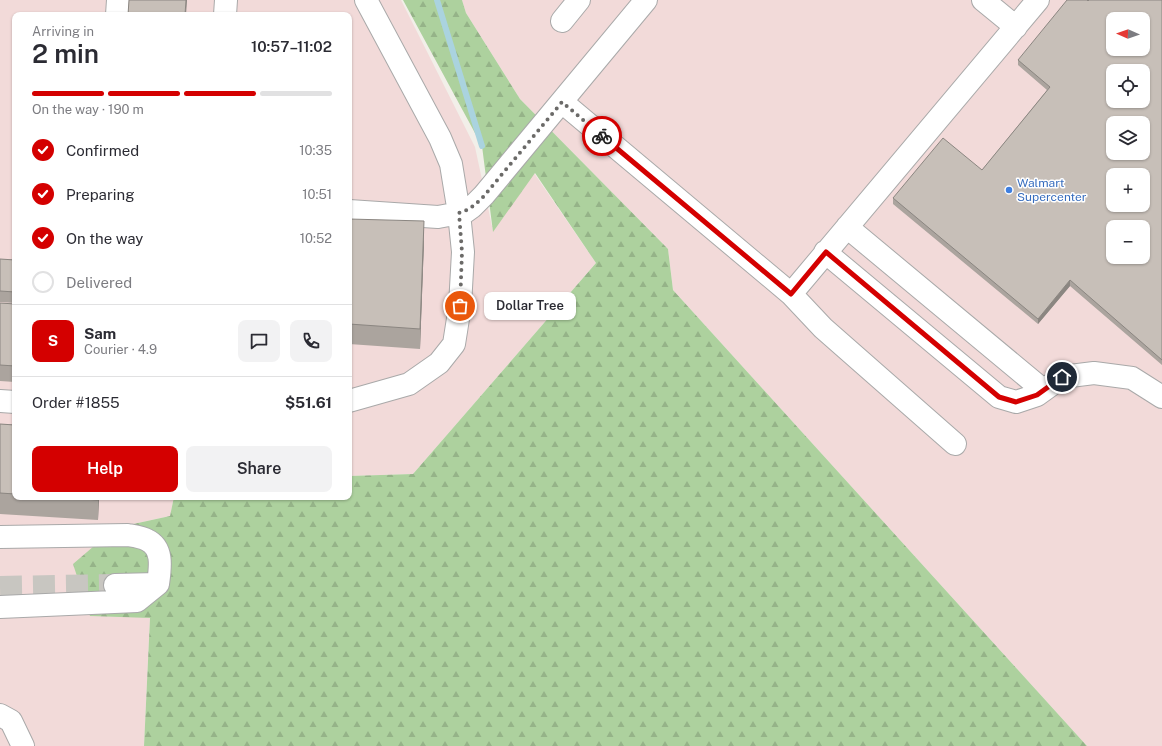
<!DOCTYPE html>
<meta charset="utf-8">
<style>
:root{--surface:#fff;--page:#f2f2f3;--text:#2b2b33;--muted:#7c7c81;--line:#e1e1e2;--accent:#d40000}
body{margin:0;font-family:"Public Sans",sans-serif;background:var(--page);color:var(--text);height:100vh;display:flex;flex-direction:column;font-size:15px;white-space:nowrap}
*{box-sizing:border-box;margin:0}
p{font-size:13px;color:var(--muted)}
.icon{flex:none;width:22px;height:22px;fill:none;stroke:currentColor;stroke-width:2;stroke-linecap:round;stroke-linejoin:round}
.map{position:relative;flex:1;overflow:hidden}
.details{position:absolute;left:12px;top:12px;width:340px;height:488px;display:flex;flex-direction:column;background:var(--surface);border-radius:8px;box-shadow:0 1px 3px #0004}
.details>*{flex:none}
.needle{width:26px;rotate:272deg}
.tools{position:absolute;left:1106px;top:12px;display:grid;gap:8px}
.tools a{display:grid;place-items:center;width:44px;height:44px;border-radius:8px;background:var(--surface);box-shadow:0 1px 3px #0004;font-size:20px}
.pin{position:absolute;display:grid;place-items:center;width:34px;height:34px;color:#fff;margin:-17px;border:2px solid #fff;border-radius:50%;box-shadow:0 1px 4px #0007}
.courier{position:absolute;display:grid;place-items:center;width:40px;height:40px;margin:-20px;border:3px solid #d40000;border-radius:50%;background:#fff;color:#222;box-shadow:0 1px 5px #0007}
.bubble{position:absolute;height:28px;border-radius:8px;background:var(--surface);box-shadow:0 1px 3px #0004;font-size:13px;font-weight:600;line-height:28px;text-align:center}
.summary em{font-style:normal;font-weight:600}
.summary div{display:flex;flex-direction:column-reverse}
.summary{display:flex;align-items:center;justify-content:space-between;height:68px;padding:0 20px}
h1{font-size:26px;font-weight:600;line-height:30px}
.bar{display:grid;grid-template-columns:repeat(4,1fr);gap:6px 4px;align-content:center;height:48px;padding:0 20px}
.bar i{height:5px;border-radius:3px;background:var(--line)}
.bar .on{background:var(--accent)}
.bar p{grid-column:span 4}
.line{display:flex;align-items:center;gap:10px;padding:0 20px;border-top:1px solid var(--line)}
.line div{flex:1}
.round{display:grid;place-items:center;flex:none;width:42px;height:42px;border-radius:8px;background:var(--page)}
ol{padding:0 20px;list-style:none}
li{display:flex;align-items:center;gap:12px;height:44px}
li p{margin-inline-start:auto}
li .icon{padding:4px;border-radius:50%;background:var(--accent);color:#fff;stroke-width:4}
li:last-child{color:var(--muted)}
li i{width:22px;height:22px;border:2px solid var(--line);border-radius:50%}
.primary-button{display:flex;gap:8px;margin-top:auto;padding:8px 20px}
.primary-button a{flex:1;height:46px;border-radius:8px;background:var(--accent);color:#fff;font-size:16px;font-weight:600;line-height:46px;text-align:center}
.primary-button a+a{background:var(--page);color:var(--text)}
.map>svg:first-child{display:block}
.commercial{fill:#f2dad9;fill-rule:evenodd}
.forest{fill:url(#forest-firs)}
.lines{fill:none;stroke-linecap:round;stroke-linejoin:round}
.stream{stroke:#aad3df;stroke-width:6}
.minor-tunnel{stroke:#c8c6c1;stroke-width:22;stroke-dasharray:22 11;stroke-linecap:butt}
.minor-casing{stroke:#a9a9a9;stroke-width:24}
.minor{stroke:#fff;stroke-width:22}
.wall{fill:#aba49e}
.shaded-wall{fill:#8b8681}
.building{fill:#c7bfb8;stroke:#8b8681;fill-rule:evenodd}
.done{stroke:#6b6a68;stroke-width:4;stroke-dasharray:0 7.2}
.route{stroke:#d40000;stroke-width:5}
.shop-dot{fill:#3f7fe0;stroke:#fff;stroke-width:1.5}
.labels{text-anchor:middle;stroke-width:3;stroke-linejoin:round;paint-order:stroke}
.shop-label{font-size:12px;fill:#366cbe;stroke:#fff;text-anchor:start}
</style>
<div class="map">
<svg width="1162" height="746" viewBox="0 0 1162 746">
<defs>
<pattern id="forest-firs" width="22" height="20" patternUnits="userSpaceOnUse"><rect width="22" height="20" fill="#add19e"/><path d="M5 1l3.5 6h-7zM16 11l3.5 6h-7z" fill="#95b388"/></pattern>
</defs>
<rect width="100%" height="100%" fill="#f2efe9"/>
<path class="commercial" d="M0,0H401L475,147L493,231L534,173L596,263L413,474L349,476V15H15V497H174L170,516L115,528L90,616L150,617L144,746H0Z
M462,0H1162V746H1087L673,290L668,249L520,99L466,13ZM1113,19H1143V49H1113ZM1113,71H1143V101H1113ZM1113,123H1143V153H1113ZM1113,175H1143V205H1113ZM1113,227H1143V257H1113Z"/>
<path class="forest" d="M403,0H462L466,13L520,99L668,249L673,290L1087,746H144L150,618L90,616L73,564L115,528L170,516L174,497H349V476L413,474L596,263L535,173L493,232L482,146Z"/>
<g class="lines">
<path class="stream" d="M437,0L482,146"/>
<path class="minor-tunnel" d="M0,587L115,585"/>
<defs>
<path id="minor" d="M983,0L1016,27
M117,15L118,0
M225,15L226,0
M562,21L579,0
M562,102L791,294L823,328L955,444
M349,211L438,217L465,212L472,207L484,195L646,0
M847,227L1043,390
M825,252L999,397L1016,402L1037,395L1062,377L1094,373L1132,378L1162,397
M791,294L1038,0
M0,401L15,402
M349,401L409,384L439,363L454,344L460,306L463,252L459,213L451,164L440,138L366,0
M0,537L128,535C134,536 142,537 147,540C164,548 160,569 158,584L137,601L0,607
M115,585L158,584
M0,715L11,721L23,746"/>
</defs>
<use href="#minor" class="minor-casing"/>
<use href="#minor" class="minor"/>
</g>
<path class="wall" d="M1162,0V365L1070,286L1038,324L893,204V198L982,170L1047,90L1018,65V60Z
M349,219L424,241L420,349L349,344Z
M0,259L15,260V303L0,302Z
M0,303L15,304V382L0,381Z
M0,424L15,425V497H99L98,520L0,514Z"/>
<path class="shaded-wall" d="M186,0H187L186,15H185Z
M424,221V241L420,349V329Z
M1070,280V286L1038,324V319Z
M98,497H99L98,520Z"/>
<path class="building" d="M129,0H186L185,15H128Z
M1067,0H1087L1088,1L1089,0H1162V360L1070,280L1038,319L893,198L943,138L982,170L1050,87L1018,60ZM1113,19H1143V49H1113ZM1113,71H1143V101H1113ZM1113,123H1143V153H1113ZM1113,175H1143V205H1113ZM1113,227H1143V257H1113Z
M349,219L424,221L420,329L349,324Z
M0,259L15,260V292L0,291Z
M0,303L15,304V366L0,365Z
M0,424L15,425V494L0,493Z
M54,497H98V500Z"/>
<g class="lines">
<path class="done" d="M460,306L462,252L459,213C470,210 477,203 484,196L562,102L602,136"/>
<path class="route" d="M602,136L791,294L826,252L999,397L1016,402L1037,395L1062,377"/>
</g>
<circle class="shop-dot" cx="1009" cy="190" r="4"/>
<g class="labels">
<g class="shop-label">
<text x="1017" y="187">Walmart<tspan x="1017" dy="14">Supercenter</tspan></text>
</g>
</g>
</svg>
<div class="tools">
<a><svg class="needle" viewBox="-14 -14 28 28"><path d="M0-13l5 13h-10z" fill="#e53935"/><path d="M0 13l5-13h-10z" fill="#7c7c81"/></svg></a>
<a><svg class="icon" aria-label="locate" viewBox="0 0 24 24"><circle cx="12" cy="12" r="6"/><path d="M12 2v4M12 18v4M2 12h4M18 12h4"/></svg></a>
<a><svg class="icon" aria-label="layers" viewBox="0 0 24 24"><path d="M12 4l9 5-9 5-9-5zM3 14l9 5 9-5"/></svg></a>
<a>+</a>
<a>−</a>
</div>
<div class="pin" style="left:460px;top:306px;background:#ea580c"><svg class="icon" aria-label="bag" viewBox="0 0 24 24"><path d="M5 8h14l-1 12H6zM9 8a3 3 0 0 1 6 0"/></svg></div>
<div class="pin" style="left:1062px;top:377px;background:#1f2937"><svg class="icon" aria-label="home" viewBox="0 0 24 24"><path d="M3 11l9-7 9 7M6 9v11h12V9"/></svg></div>
<div class="courier" style="left:602px;top:136px"><svg class="icon" aria-label="bike" viewBox="0 0 24 24"><circle cx="6" cy="16" r="4"/><circle cx="18" cy="16" r="4"/><path d="M6 16l4-8h5l3 8M10 8l3 8H6M13 5h3"/></svg></div>
<div class="bubble" style="left:484px;top:292px;width:92px">Dollar Tree</div>
<section class="details">
<div class="summary"><div><h1>2 min</h1><p>Arriving in</p></div><em>10:57–11:02</em></div>
<div class="bar"><i class="on"></i><i class="on"></i><i class="on"></i><i></i><p>On the way · 190 m</p></div>
<ol>
<li><svg class="icon" aria-label="check" viewBox="0 0 24 24"><path d="M5 12l5 5 9-10"/></svg>Confirmed<p>10:35</p></li>
<li><svg class="icon" aria-label="check" viewBox="0 0 24 24"><path d="M5 12l5 5 9-10"/></svg>Preparing<p>10:51</p></li>
<li><svg class="icon" aria-label="check" viewBox="0 0 24 24"><path d="M5 12l5 5 9-10"/></svg>On the way<p>10:52</p></li>
<li><i></i>Delivered</li>
</ol>
<div class="line" style="height:72px"><b class="round" style="background:var(--accent);color:#fff">S</b><div><b>Sam</b><p>Courier · 4.9</p></div><a class="round"><svg class="icon" aria-label="chat" viewBox="0 0 24 24"><path d="M4 5h16v11H9l-5 4z"/></svg></a><a class="round"><svg class="icon" aria-label="phone" viewBox="0 0 24 24"><path d="M5 4h4l2 5-3 2q2 4 5 5l2-3 5 2v4C11 20 4 13 5 4z"/></svg></a></div>
<div class="line" style="height:52px"><div>Order #1855</div><b>$51.61</b></div>
<div class="primary-button"><a>Help</a><a>Share</a></div>
</section>
</div>
